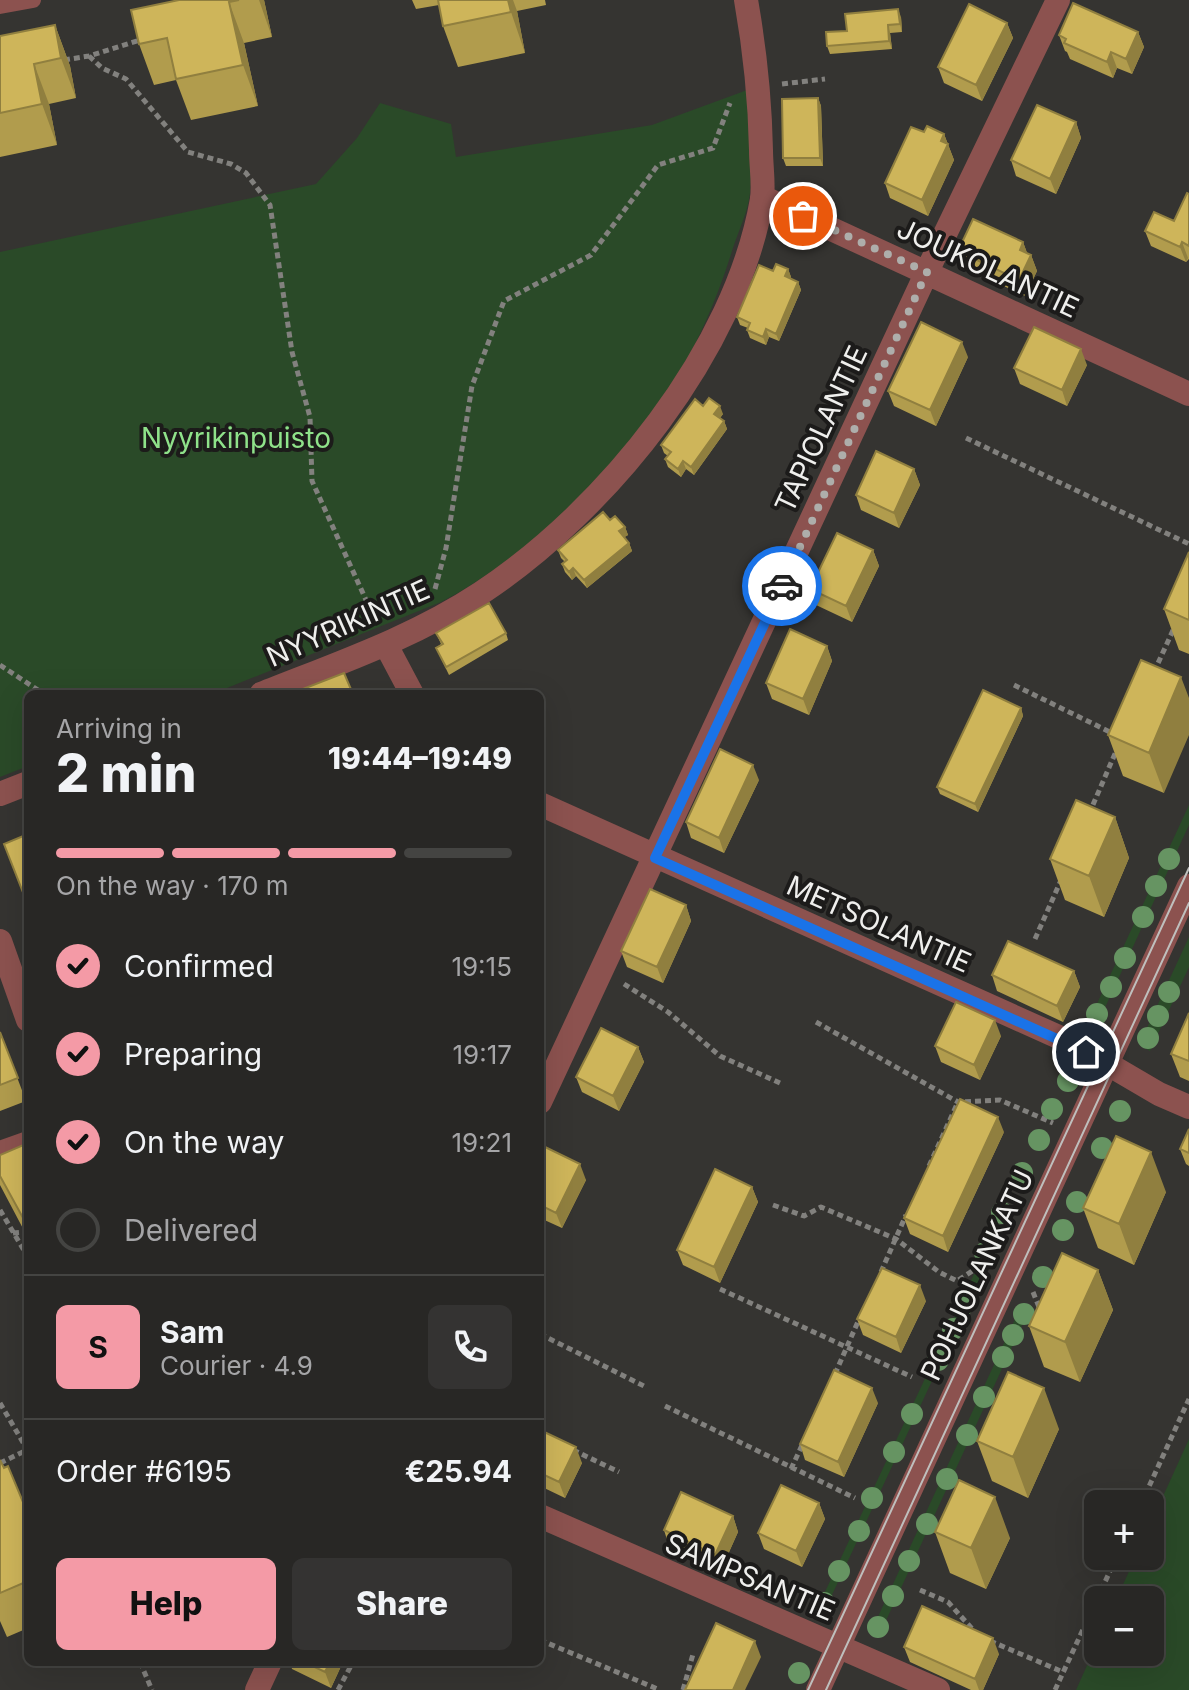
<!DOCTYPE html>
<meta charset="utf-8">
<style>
:root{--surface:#282725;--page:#343332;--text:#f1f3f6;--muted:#a5a5a7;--line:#444442;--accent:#f49aa6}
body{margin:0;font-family:Inter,sans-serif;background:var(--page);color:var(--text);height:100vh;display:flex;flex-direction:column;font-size:30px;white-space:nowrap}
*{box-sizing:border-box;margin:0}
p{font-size:26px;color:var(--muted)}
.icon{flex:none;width:44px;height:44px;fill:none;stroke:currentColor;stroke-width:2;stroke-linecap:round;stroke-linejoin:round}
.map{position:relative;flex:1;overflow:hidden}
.details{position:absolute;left:24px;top:690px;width:520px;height:976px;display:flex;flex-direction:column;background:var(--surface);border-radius:12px;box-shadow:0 8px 32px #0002,0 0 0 2px var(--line)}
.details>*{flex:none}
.tools{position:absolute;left:1084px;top:1490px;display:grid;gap:16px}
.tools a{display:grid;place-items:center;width:80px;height:80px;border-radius:12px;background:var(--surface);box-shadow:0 8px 32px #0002,0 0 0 2px var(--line);font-size:40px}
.pin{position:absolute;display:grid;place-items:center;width:68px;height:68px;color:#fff;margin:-34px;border:4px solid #fff;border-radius:50%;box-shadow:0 2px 8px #0007}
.courier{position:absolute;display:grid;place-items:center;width:80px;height:80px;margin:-40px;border:6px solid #1a73e8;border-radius:50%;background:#fff;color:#222;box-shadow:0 2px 10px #0007}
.summary em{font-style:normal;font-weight:800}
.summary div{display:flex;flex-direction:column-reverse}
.summary{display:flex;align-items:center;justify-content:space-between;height:136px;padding:0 32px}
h1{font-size:52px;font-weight:800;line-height:60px}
.bar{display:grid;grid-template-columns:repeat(4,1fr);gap:12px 8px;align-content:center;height:96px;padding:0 32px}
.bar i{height:10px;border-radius:6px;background:var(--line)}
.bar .active{background:var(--accent)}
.bar p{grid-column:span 4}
.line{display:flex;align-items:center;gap:20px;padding:0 32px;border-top:2px solid var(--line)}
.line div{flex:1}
.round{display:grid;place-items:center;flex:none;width:84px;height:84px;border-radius:12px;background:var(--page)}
ol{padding:0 32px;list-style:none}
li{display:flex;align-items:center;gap:24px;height:88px}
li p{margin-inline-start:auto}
li .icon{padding:8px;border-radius:50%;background:var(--accent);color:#111;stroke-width:4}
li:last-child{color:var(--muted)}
li i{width:44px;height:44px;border:4px solid var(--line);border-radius:50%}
.primary-button{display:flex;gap:16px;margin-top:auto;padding:16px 32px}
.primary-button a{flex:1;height:92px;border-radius:12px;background:var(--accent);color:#111;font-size:32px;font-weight:800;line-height:92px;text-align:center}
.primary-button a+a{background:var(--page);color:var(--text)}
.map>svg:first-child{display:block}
.green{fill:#2a4a28}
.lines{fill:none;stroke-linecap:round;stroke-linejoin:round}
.path{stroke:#82817e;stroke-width:5;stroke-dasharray:6 4;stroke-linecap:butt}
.service{stroke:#8c524f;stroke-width:16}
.minor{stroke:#8c524f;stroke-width:24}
.tertiary{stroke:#8c524f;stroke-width:24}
.tram{stroke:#bfbfbd;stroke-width:2}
.tree{fill:#669462}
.wall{fill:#b19c4d}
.shaded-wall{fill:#907f3f}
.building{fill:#ceb55a;stroke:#907f3f;stroke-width:2}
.done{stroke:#aeaeab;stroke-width:8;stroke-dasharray:0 14.4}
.route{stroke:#1a73e8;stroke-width:10}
.labels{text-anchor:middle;stroke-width:8;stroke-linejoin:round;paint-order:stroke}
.street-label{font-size:28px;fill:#efefed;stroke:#1c1b1a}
.park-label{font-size:28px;fill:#8fe28a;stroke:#1c1b1a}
</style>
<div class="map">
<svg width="1189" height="1690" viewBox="0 0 1189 1690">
<rect width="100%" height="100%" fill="#353431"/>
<path class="green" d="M750,89C750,123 753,159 750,193C748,212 738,232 732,251C717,300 695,350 667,394C618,469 521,562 441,602L212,694H28V766L0,777V252L316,184L357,138L380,103L451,124L456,157L652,125Z
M1189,805V825L1097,1025L1089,1021Z
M1189,937V967L1150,1051L1139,1045Z
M974,1274L981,1276L824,1612L817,1609Z
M1021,1306L1029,1310L878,1638L870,1634Z
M1189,1439V1690H1076L1098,1641V1652H1150V1600H1116L1136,1556H1150V1525Z"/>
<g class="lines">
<path class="path" d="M89,56L102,68L126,79L188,152L231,164L246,173L270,205L292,352L310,417L312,481L376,622
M64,60L89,56L143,39
M782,84L825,79
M966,438L1189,544
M435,589L446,548L472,386L504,301L591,255L658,165L713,148L730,103
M0,665L44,694
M1154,672L1175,626
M1014,685L1114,734
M1089,814L1117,749
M1035,939L1062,878
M624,984L668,1012L720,1056L780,1083
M816,1022L958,1102L1000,1100L1053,1123
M929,1166L958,1102
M773,1205L804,1216L821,1207L896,1239L939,1272L957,1281L983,1264
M0,1210L28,1257
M13,1233L25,1232
M881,1272L906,1215
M720,1289L912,1377
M1033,1292L1041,1312
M540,1334L646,1387
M835,1374L860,1317
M0,1403L28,1451
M665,1406L855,1498
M573,1450L619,1472
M0,1463L27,1450
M791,1469L804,1441
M1141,1504L1189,1399
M920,1590L948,1602L975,1632
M540,1640L660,1690
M990,1641L1063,1672
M140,1662L152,1690
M338,1690L353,1662
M683,1690L693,1654
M1055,1690L1117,1556"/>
<path class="service" d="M0,6L33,0"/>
<path class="minor" d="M762,197L1189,394
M386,645L412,694
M261,694C336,664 413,638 481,593C607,510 736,350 762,199C764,183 761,166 761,150C760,99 755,51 746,0
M0,794L28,783
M540,804L1072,1043L1159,1094L1189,1107
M0,941L28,1020
M540,1102L933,259L1058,0
M0,1153L28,1143
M540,1516L938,1690
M257,1690L270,1662"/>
<path class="tertiary" d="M818,1690L1189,886"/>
<path class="tram" d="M808,1690L1189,868
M826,1690L1189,903"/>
</g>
<g class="tree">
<circle cx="1169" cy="859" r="11"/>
<circle cx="1156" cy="886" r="11"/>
<circle cx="1143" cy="917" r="11"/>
<circle cx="1125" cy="958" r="11"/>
<circle cx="1111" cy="987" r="11"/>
<circle cx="1169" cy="992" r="11"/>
<circle cx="1097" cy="1014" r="11"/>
<circle cx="1158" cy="1016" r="11"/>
<circle cx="1148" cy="1038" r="11"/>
<circle cx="1068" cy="1081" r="11"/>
<circle cx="1052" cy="1109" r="11"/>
<circle cx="1120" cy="1111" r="11"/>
<circle cx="1039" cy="1140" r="11"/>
<circle cx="1102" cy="1148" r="11"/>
<circle cx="1022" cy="1173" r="11"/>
<circle cx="1077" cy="1202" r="11"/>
<circle cx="1002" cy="1213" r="11"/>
<circle cx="1063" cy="1230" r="11"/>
<circle cx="985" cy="1253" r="11"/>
<circle cx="1043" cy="1277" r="11"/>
<circle cx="963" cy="1305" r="11"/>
<circle cx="1024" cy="1314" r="11"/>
<circle cx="953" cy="1329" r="11"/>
<circle cx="1013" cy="1335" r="11"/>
<circle cx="1003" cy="1357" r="11"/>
<circle cx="938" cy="1360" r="11"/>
<circle cx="984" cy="1397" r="11"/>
<circle cx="912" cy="1414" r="11"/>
<circle cx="967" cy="1435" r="11"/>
<circle cx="894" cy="1452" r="11"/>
<circle cx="947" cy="1479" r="11"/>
<circle cx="872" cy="1498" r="11"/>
<circle cx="927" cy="1524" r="11"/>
<circle cx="859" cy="1531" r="11"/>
<circle cx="909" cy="1561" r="11"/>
<circle cx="839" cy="1571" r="11"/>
<circle cx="893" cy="1596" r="11"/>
<circle cx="824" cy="1603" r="11"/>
<circle cx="878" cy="1627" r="11"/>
<circle cx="799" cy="1673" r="11"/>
</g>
<path class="wall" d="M179,0H264L272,37L244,43L258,106L191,120L176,80L154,85L139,44Z
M412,0H545L546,5L517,11L525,53L458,67L443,26L439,5L416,9Z
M901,17L902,32L890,33L892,49L830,54L827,46L847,31Z
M1007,23L1013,38L982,101L944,83L938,67Z
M55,25L70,66L76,98L49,104L57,145L0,157V36Z
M1138,32L1144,47L1132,74L1117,68L1113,78L1070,59L1067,52L1065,51L1059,35Z
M818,98L821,106L823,166H786L783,158Z
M1076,122L1081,138L1056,194L1016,176L1011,160Z
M924,132L944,134L954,160L928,216L890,198L885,183Z
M1189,194V259L1186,262L1151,246L1145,231L1174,221Z
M1023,242L1027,253L1031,255L1037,271L1025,296L964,267L958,251Z
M788,269L791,277L790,279L798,282L801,290L779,341L769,337L766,345L750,338L747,330L748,328L740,325L737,317L773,271Z
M968,357L936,426L894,406L888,391Z
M1087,365L1067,406L1020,384L1014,368Z
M703,406L723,414L720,418L724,421L727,429L694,475L686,469L681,477L668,467L665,459L668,456L664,453L661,445Z
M914,469L920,485L899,528L861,510L856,495Z
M610,520L625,527L628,535L624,537L629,543L632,551L587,588L576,576L572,580L565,572L562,564L565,562L561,558L558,550Z
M873,550L879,566L852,622L816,605L810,589Z
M1189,552V654L1179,650L1164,609Z
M436,633H506L508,640L449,675L436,648L441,644Z
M827,646L832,661L809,715L772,699L766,683Z
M1141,660L1164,793L1123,776L1108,735Z
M1021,708L1023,716L978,812L940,794L937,787Z
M759,780L724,853L691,838L686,822Z
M1115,817L1129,858L1104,917L1065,900L1050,859Z
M686,905L691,921L663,983L627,967L621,951Z
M1074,971L1080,987L1063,1022L997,991L992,975Z
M1189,1013V1081L1180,1077L1171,1054Z
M0,1032L26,1101L0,1111Z
M1001,1036L980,1080L941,1062L935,1046Z
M638,1047L644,1062L619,1111L582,1092L576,1077Z
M1189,1129V1166L1186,1164L1180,1149Z
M1004,1132L948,1252L910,1234L904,1218Z
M28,1143V1238L0,1185V1155Z
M540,1152L586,1180L562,1228L540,1218Z
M752,1187L758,1202L720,1283L683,1265L677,1250Z
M1166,1192L1134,1265L1098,1248L1083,1208Z
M1098,1270L1113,1310L1080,1382L1044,1367L1029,1326Z
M926,1301L901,1353L863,1335L857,1319Z
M878,1403L844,1477L805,1460L800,1444Z
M1059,1429L1028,1498L992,1481L977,1441Z
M540,1430L582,1463L565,1498L540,1486Z
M0,1460L28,1514V1628L7,1637L0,1621Z
M819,1503L825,1519L802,1567L764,1549L758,1533Z
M733,1516L738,1532L721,1570L669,1546L664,1530Z
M935,1532L1010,1538L986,1589L950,1573Z
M904,1647L999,1654L983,1690H971L910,1662Z
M290,1662H343L331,1688L292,1669Z"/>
<path class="shaded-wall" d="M259,0H264L272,37Z
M508,0H513L517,11L525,53L511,12Z
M229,2L244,43L258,106L243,65Z
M898,9L901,17L902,32L900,24Z
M1007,23L1013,38L982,101L976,85Z
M55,25L70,66L76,98L61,58Z
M888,25L890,33L892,49L889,41Z
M1138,32L1144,47L1132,74L1126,59Z
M1111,52L1117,68L1113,78L1107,62Z
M34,64L49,104L57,145L42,104Z
M818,98L821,106L823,166L820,158Z
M1076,122L1081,138L1056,194L1050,179Z
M944,134L954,160L928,216L922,200Z
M1023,242L1029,258L1020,250Z
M1182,242L1188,258L1186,262L1180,247Z
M1031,255L1037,271L1025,296L1019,280Z
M788,269L791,277L788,284L785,276Z
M798,282L801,290L779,341L776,334Z
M766,329L769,337L766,345L763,337Z
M962,342L968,357L936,426L930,410Z
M1081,349L1087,365L1067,406L1062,390Z
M720,406L723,414L717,422L714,414Z
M724,421L727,429L694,475L691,467Z
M683,461L686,469L681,477L678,469Z
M914,469L920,485L899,528L894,513Z
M625,527L628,535L622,539L619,531Z
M629,543L632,551L587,588L584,580Z
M873,550L879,566L852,622L846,606Z
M573,568L576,576L572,580L569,572Z
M827,646L832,661L809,715L803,699Z
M1181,677L1189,698V735L1164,793L1149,753Z
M1021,708L1023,716L978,812L975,804Z
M753,765L759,780L724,853L719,838Z
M1115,817L1129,858L1104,917L1089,876Z
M686,905L691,921L663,983L657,967Z
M1074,971L1080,987L1063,1022L1057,1006Z
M995,1020L1001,1036L980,1080L974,1065Z
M638,1047L644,1062L619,1111L613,1096Z
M998,1117L1004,1132L948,1252L943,1236Z
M1151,1152L1166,1192L1134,1265L1119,1224Z
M580,1164L586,1180L562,1228L556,1213Z
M752,1187L758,1202L720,1283L714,1267Z
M1098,1270L1113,1310L1080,1382L1065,1342Z
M920,1285L926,1301L901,1353L896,1337Z
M872,1388L878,1403L844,1477L838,1462Z
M1044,1388L1059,1429L1028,1498L1013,1457Z
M576,1447L582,1463L565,1498L559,1482Z
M995,1497L1010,1538L986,1589L971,1548Z
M819,1503L825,1519L802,1567L796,1551Z
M733,1516L738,1532L721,1570L715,1555Z
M993,1638L999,1654L983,1690H979L975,1679Z
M755,1641L761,1657L745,1690H733Z
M330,1662H343L331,1688L325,1672Z"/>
<path class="building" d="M179,0H239L229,2L243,65L176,79L167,38L139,44L131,10Z
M438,0H508L511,12L443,26Z
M1073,3L1138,32L1126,59L1111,52L1107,62L1064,43L1066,39L1059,35Z
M969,4L1007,23L976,85L938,67Z
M898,9L900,24L888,25L889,41L827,46L826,32L847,31L845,14Z
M55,25L61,58L34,64L42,104L0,113V36Z
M818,98L820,158H783L782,99Z
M1037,105L1076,122L1050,179L1011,160Z
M927,126L944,134L941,141L948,144L922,200L885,183L911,127L924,132Z
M1187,193L1189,194V246L1182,242L1180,247L1145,231L1154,212L1174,221Z
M973,219L1023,242L1020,250L1031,255L1019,280L958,251Z
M776,264L788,269L785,276L798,282L776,334L766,329L763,337L747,330L750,323L737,317L759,265L773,271Z
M921,322L962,342L930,410L888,391Z
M1034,327L1081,349L1062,390L1014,368Z
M709,398L720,406L714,414L724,421L691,467L683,461L678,469L665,459L671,452L661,445L695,399L703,406Z
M876,451L914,469L894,513L856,495Z
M603,512L610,520L615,516L625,527L619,531L629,543L584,580L573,568L569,572L562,564L567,560L558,550Z
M837,533L873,550L846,606L810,589Z
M1189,552V620L1164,609Z
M489,603L506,633L446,667L436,648L443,644L436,633Z
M790,629L827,646L803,699L766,683Z
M1141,660L1181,677L1149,753L1108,735Z
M344,673L353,694H290Z
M983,690L1021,708L975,804L937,787Z
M720,749L753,765L719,838L686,822Z
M1076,800L1115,817L1089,876L1050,859Z
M28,834V900H26L4,844Z
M650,889L686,905L657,967L621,951Z
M1008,941L1074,971L1057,1006L992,975Z
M956,1002L995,1020L974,1065L935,1046Z
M1189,1013V1061L1171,1054Z
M601,1028L638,1047L613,1096L576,1077Z
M0,1032L18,1078L0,1085Z
M960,1099L998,1117L943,1236L904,1218Z
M1189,1129V1153L1180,1149Z
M1116,1136L1151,1152L1119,1224L1083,1208Z
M28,1143V1227L0,1176V1155Z
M543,1146L580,1164L556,1213L540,1205V1152Z
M715,1169L752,1187L714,1267L677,1250Z
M1062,1253L1098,1270L1065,1342L1029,1326Z
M882,1268L920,1285L896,1337L857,1319Z
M834,1370L872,1388L838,1462L800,1444Z
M1008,1372L1044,1388L1013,1457L977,1441Z
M540,1430L576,1447L559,1482L540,1473Z
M0,1460L4,1468L8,1466L28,1514V1581L0,1593Z
M959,1480L995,1497L971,1548L935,1532Z
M781,1485L819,1503L796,1551L758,1533Z
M681,1492L733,1516L715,1555L664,1530Z
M922,1606L993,1638L975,1679L904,1647Z
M716,1623L755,1641L733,1690H685Z
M304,1662H330L325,1672Z"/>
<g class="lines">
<path class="done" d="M782,586L927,272L803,216"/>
<path class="route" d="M782,586L655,858L1086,1052"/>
</g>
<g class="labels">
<g class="street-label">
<text transform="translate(988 268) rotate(25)" y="10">JOUKOLANTIE</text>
<text transform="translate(821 429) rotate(-65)" y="10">TAPIOLANTIE</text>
<text transform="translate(348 623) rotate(-24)" y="10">NYYRIKINTIE</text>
<text transform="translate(879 924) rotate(24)" y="10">METSOLANTIE</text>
<text transform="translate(977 1275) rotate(-65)" y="10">POHJOLANKATU</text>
<text transform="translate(750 1577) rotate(23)" y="10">SAMPSANTIE</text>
</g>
<g class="park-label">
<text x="236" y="448">Nyyrikinpuisto</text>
</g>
</g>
</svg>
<div class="tools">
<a>+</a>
<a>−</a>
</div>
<div class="pin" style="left:803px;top:216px;background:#ea580c"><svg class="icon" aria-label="bag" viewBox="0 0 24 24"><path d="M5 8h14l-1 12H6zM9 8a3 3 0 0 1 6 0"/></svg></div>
<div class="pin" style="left:1086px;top:1052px;background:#1f2937"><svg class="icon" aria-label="home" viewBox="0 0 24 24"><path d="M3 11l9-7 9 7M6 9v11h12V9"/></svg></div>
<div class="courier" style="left:782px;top:586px"><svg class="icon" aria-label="car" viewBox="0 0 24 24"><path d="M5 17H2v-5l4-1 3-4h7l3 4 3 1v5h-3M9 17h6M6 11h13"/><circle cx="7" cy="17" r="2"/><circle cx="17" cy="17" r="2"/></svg></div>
<section class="details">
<div class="summary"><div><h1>2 min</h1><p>Arriving in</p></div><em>19:44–19:49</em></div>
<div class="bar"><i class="active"></i><i class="active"></i><i class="active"></i><i></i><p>On the way · 170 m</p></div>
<ol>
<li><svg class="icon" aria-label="check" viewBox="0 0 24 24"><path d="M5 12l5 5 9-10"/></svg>Confirmed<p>19:15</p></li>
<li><svg class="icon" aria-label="check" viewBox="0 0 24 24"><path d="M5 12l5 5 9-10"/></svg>Preparing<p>19:17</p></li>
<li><svg class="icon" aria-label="check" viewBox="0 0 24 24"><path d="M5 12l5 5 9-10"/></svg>On the way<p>19:21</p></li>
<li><i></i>Delivered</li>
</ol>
<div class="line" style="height:144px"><b class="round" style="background:var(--accent);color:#111">S</b><div><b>Sam</b><p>Courier · 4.9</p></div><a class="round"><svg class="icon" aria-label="phone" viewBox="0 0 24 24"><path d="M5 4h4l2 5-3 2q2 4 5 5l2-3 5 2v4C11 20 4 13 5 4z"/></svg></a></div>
<div class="line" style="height:104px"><div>Order #6195</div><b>€25.94</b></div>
<div class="primary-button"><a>Help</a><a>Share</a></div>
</section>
</div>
